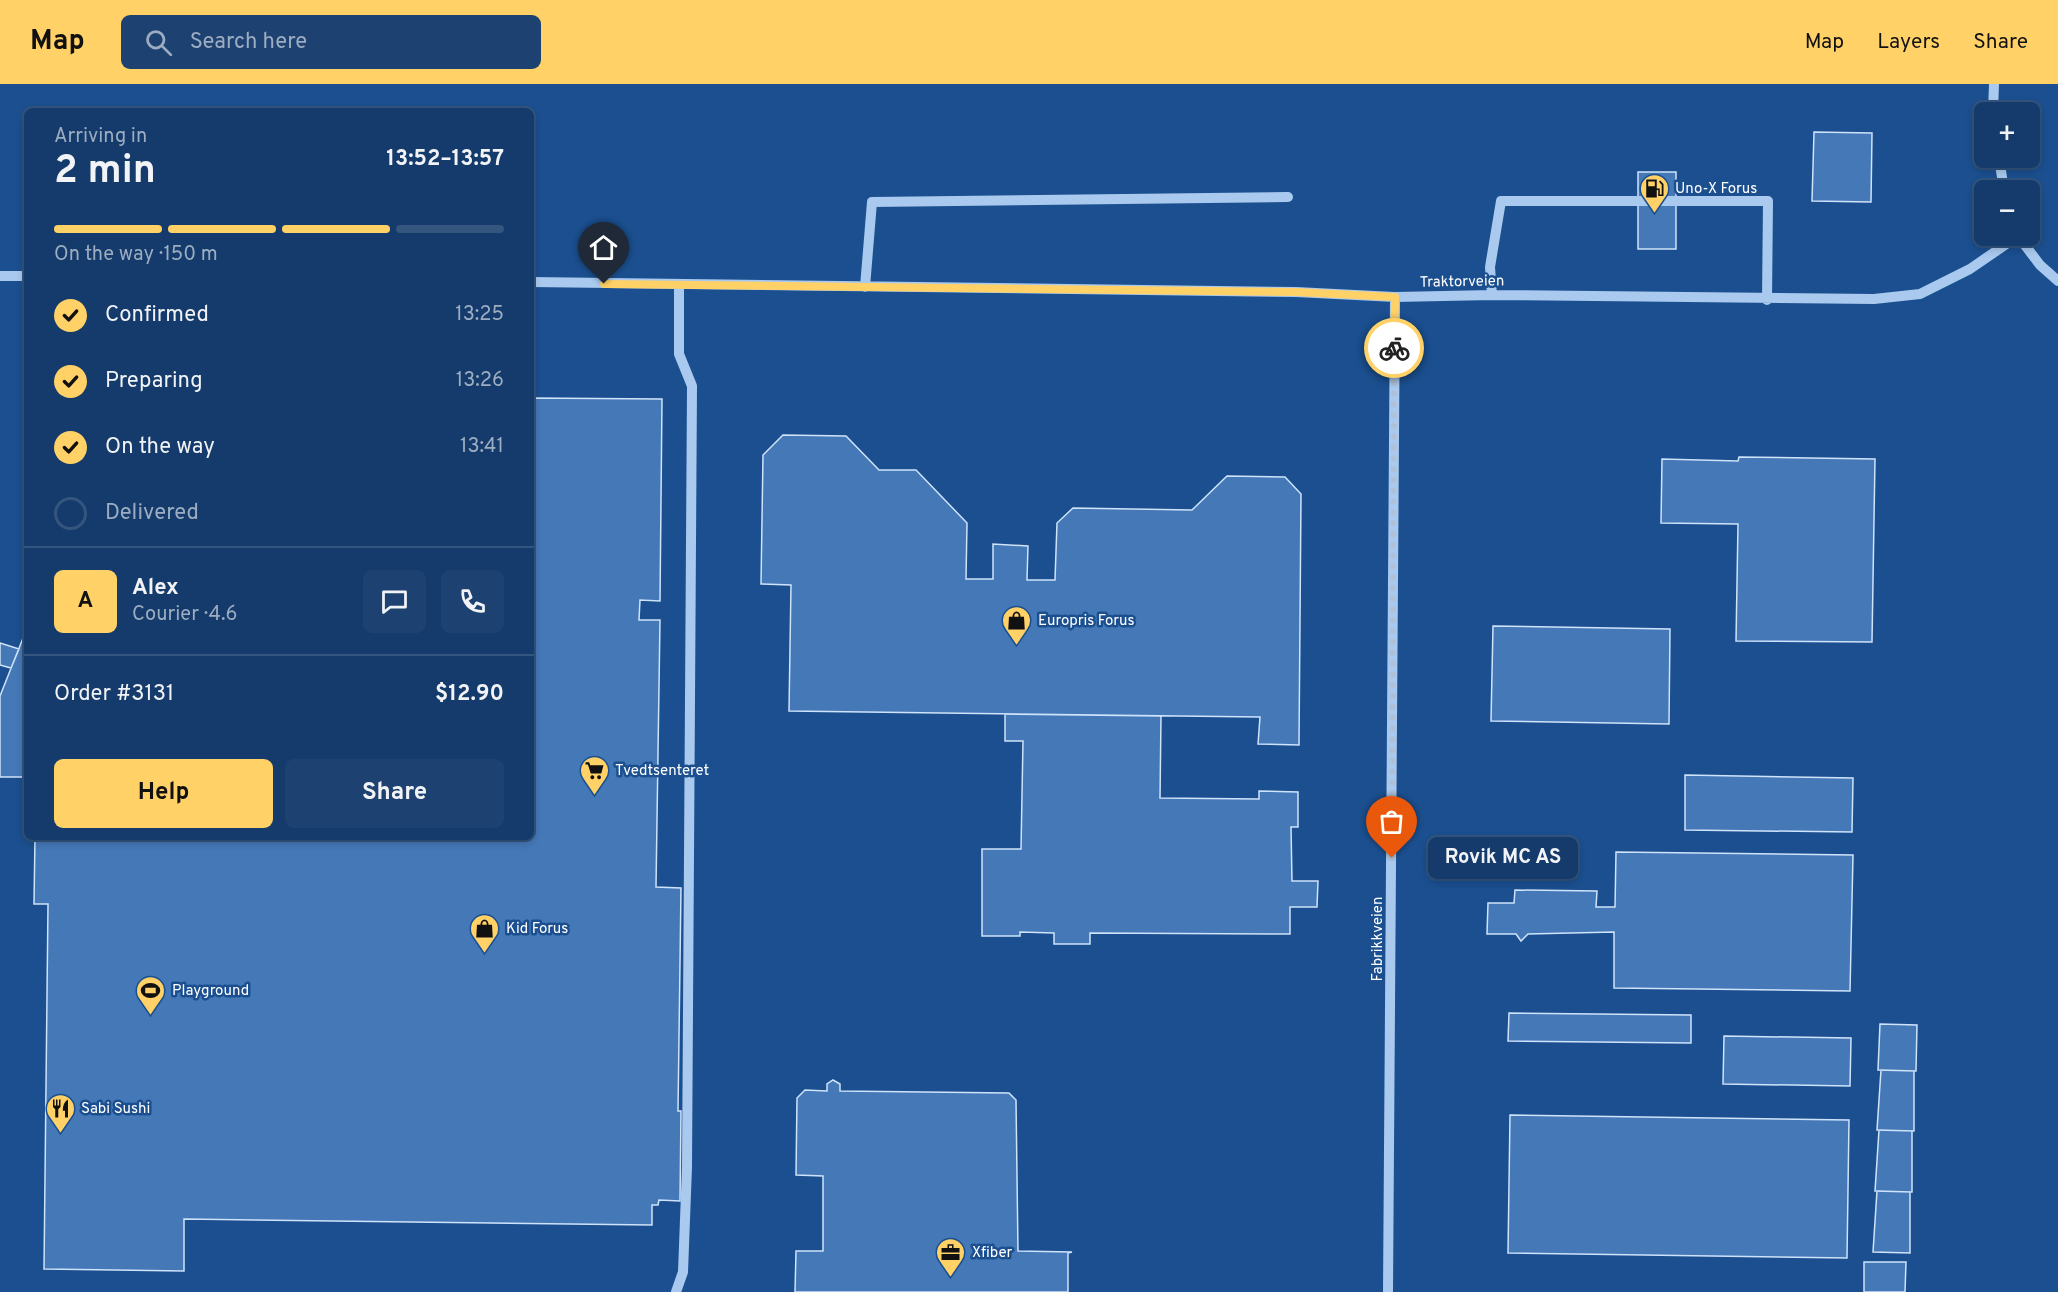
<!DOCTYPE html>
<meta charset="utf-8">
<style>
:root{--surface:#143b6b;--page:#1d4271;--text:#f1f3f6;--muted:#9dadc1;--line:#33557e;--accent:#ffd166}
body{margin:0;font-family:Overpass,sans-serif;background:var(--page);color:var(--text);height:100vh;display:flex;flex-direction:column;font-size:22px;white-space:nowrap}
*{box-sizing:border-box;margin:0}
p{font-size:20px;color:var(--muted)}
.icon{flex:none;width:33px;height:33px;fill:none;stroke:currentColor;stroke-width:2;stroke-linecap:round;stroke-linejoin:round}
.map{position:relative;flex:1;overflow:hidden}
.side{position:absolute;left:24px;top:24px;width:510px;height:732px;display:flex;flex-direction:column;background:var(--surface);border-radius:9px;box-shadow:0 3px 9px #0003,0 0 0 2px var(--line)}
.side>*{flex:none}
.tools{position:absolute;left:1974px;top:18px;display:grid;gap:12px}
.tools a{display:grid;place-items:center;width:66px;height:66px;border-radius:9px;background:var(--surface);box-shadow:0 3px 9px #0003,0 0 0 2px var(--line);font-size:30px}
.pin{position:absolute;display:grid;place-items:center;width:51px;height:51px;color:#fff;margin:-62px -26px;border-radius:50% 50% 50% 0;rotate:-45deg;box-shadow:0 0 6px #0007}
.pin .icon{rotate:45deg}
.courier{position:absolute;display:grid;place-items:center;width:60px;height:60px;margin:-30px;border:4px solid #ffd166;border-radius:50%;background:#fff;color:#222;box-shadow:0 2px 8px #0007}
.bubble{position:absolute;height:42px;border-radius:9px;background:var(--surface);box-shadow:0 3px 9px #0003,0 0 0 2px var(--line);font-size:20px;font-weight:700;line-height:42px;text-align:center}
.summary em{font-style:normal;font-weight:700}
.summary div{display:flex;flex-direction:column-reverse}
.summary{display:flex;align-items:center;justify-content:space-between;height:102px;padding:0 30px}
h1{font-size:39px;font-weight:700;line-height:45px}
.bar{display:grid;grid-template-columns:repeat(4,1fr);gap:9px 6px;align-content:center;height:72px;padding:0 30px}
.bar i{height:8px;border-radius:4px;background:var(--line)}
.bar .current{background:var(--accent)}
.bar p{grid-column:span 4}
.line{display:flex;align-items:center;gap:15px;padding:0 30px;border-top:2px solid var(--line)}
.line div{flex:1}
.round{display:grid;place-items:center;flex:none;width:63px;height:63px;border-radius:9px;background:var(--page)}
ol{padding:0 30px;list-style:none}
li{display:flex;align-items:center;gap:18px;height:66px}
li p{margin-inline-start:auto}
li .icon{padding:6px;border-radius:50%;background:var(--accent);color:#111;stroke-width:4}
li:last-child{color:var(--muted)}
li i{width:33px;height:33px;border:3px solid var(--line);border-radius:50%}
.action{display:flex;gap:12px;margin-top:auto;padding:12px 30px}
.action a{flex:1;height:69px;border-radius:9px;background:var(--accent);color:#111;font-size:24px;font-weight:700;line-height:69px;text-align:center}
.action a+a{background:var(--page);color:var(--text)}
header{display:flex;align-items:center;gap:36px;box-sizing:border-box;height:84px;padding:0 30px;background:var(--accent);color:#111}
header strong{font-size:28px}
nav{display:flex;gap:33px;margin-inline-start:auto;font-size:21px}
.search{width:420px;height:54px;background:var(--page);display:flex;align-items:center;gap:15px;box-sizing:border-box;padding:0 21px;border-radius:9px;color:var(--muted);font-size:22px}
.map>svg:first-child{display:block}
.building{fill:#4478b7;stroke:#cfe3fa;stroke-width:1.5}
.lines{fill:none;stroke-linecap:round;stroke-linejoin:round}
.minor{stroke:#a9c9ee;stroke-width:10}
.done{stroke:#afc1d8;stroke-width:6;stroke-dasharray:0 10.8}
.route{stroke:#ffd166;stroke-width:8}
.labels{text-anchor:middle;stroke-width:5;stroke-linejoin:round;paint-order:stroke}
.poi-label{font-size:15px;fill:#fff;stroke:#1b4f8f;text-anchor:start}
.street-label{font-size:15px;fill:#fff;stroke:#1b4f8f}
</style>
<header>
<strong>Map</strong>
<div class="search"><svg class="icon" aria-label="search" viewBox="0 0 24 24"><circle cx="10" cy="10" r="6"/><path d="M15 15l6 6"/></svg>Search here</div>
<nav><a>Map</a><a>Layers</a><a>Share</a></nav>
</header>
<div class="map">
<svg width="2058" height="1208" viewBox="0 0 2058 1208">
<rect width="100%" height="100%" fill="#1b4f8f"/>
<path class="building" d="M1814,48L1872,49L1871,118L1812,117Z
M1638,88H1676V165H1638Z
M531,314L662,315L660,517L640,516L639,536H660L656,803L681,804L678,1027H681L680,1117L659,1116L658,1121H652V1141L184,1135V1187L44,1185L48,820H34L35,753H531Z
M783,351L846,352L879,386H916L967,439L966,495H993V460L1028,462L1027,496H1055L1057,439L1073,424L1192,426L1227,392L1285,393L1301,410L1299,661L1258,660L1260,633L789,627L791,501L761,500L763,371Z
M1739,373L1875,375L1872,558L1736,557L1738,440L1661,439L1662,375L1738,377Z
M1493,542L1670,545L1669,640L1491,637Z
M27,544V693H0V612Z
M0,559L19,565L11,584L0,581Z
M1005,630L1161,632L1160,714L1259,715V707L1298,708V743H1291L1292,797H1318L1317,823H1290V850L1090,849V860H1054V849L1020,848V852H982V765H1021L1023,657H1005Z
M1685,691L1853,694L1852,748L1685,746Z
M1616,768L1853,771L1850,907L1614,904V848L1528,850L1521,857L1516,850H1487L1488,819H1514L1515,806L1597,807L1596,823H1615Z
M1509,929L1691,931V959L1508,957Z
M1880,940L1917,941L1916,987L1878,986Z
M1724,952L1851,954L1850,1002L1723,1000Z
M1881,986L1914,987V1047L1877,1046Z
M833,996L840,1000V1007L1009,1009L1016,1016L1018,1167L1072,1168L1068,1169V1208H795L796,1167H823V1092L796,1091L797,1014L805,1006L827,1007V1000Z
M1510,1031L1849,1036L1847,1174L1508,1169Z
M1879,1046L1912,1047V1108L1875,1107Z
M1877,1107L1910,1108V1169L1873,1168Z
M1864,1178H1906L1905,1208H1864Z"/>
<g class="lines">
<path class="minor" d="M1993,28L1994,0
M1999,74L2004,106
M2018,152L2040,181L2058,197
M0,192H27
M531,198L1296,208L1395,213L1492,211L1874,215L1920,210L1970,185L2018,152
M865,203L872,118L1288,113
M1492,211L1490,183L1501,117H1768L1767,216
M676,1208L683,1188L687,1083L692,302L679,270V201
M1388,1208L1395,213"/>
</g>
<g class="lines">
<path class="done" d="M1392,774L1394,264"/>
<path class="route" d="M604,200L1296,208L1395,213L1394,264"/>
</g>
<defs>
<symbol id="fuel-pin" viewBox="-11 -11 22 30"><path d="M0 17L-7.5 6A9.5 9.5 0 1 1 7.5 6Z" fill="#ffd166" stroke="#1b4f8f"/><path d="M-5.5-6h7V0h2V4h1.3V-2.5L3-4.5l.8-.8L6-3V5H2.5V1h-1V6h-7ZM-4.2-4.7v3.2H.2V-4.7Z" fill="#111"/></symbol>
<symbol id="shop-pin" viewBox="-11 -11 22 30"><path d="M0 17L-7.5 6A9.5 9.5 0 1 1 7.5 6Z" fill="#ffd166" stroke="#1b4f8f"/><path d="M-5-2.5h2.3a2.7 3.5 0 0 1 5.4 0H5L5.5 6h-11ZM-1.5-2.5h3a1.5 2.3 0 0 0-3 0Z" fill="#111"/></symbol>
<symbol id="supermarket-pin" viewBox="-11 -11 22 30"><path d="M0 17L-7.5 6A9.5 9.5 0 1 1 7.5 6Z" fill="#ffd166" stroke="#1b4f8f"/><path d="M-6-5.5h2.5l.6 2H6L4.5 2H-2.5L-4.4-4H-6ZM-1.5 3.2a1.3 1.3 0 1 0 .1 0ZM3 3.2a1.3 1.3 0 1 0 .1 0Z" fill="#111"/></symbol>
<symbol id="stadium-pin" viewBox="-11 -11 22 30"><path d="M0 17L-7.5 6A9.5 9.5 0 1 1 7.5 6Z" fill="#ffd166" stroke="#1b4f8f"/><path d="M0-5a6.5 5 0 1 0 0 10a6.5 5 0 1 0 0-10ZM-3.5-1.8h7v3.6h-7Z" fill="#111"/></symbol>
<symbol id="restaurant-pin" viewBox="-11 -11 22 30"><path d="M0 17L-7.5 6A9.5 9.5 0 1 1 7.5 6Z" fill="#ffd166" stroke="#1b4f8f"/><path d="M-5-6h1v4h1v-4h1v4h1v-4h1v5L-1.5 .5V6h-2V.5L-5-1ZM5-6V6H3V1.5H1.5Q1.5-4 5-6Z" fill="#111"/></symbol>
<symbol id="office-pin" viewBox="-11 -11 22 30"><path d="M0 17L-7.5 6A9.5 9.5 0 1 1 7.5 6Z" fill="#ffd166" stroke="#1b4f8f"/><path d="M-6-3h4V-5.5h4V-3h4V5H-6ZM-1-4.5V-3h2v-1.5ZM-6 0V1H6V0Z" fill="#111"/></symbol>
</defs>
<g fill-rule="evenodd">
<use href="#fuel-pin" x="1638" y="88" width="33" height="45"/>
<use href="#shop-pin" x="1000" y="520" width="33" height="45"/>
<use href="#supermarket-pin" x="578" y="670" width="33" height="45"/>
<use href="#shop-pin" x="468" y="828" width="33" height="45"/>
<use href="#stadium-pin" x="134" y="890" width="33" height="45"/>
<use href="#restaurant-pin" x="44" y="1008" width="33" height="45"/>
<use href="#office-pin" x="934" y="1152" width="33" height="45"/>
</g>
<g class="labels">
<g class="poi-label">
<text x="1675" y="109">Uno-X Forus</text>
<text x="1038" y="541">Europris Forus</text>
<text x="615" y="691">Tvedtsenteret</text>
<text x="506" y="849">Kid Forus</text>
<text x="172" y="911">Playground</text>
<text x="81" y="1029">Sabi Sushi</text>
<text x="972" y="1173">Xfiber</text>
</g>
<g class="street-label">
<text transform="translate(1462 197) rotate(-1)" y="5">Traktorveien</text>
<text transform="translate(1377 855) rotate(-90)" y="5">Fabrikkveien</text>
</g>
</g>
</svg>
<div class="tools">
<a>+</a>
<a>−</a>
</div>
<div class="pin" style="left:1392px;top:774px;background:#ea580c"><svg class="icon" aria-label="bag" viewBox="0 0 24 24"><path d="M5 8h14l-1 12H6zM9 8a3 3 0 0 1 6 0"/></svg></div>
<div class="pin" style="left:604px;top:200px;background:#1f2937"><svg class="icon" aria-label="home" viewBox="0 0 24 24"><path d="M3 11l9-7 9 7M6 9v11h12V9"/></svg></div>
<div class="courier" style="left:1394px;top:264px"><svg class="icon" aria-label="bike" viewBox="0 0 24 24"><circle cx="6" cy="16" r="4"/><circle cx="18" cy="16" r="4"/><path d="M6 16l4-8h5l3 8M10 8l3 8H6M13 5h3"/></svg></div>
<div class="bubble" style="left:1428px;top:753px;width:150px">Rovik MC AS</div>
<section class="side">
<div class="summary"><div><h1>2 min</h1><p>Arriving in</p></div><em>13:52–13:57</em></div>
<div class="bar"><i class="current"></i><i class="current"></i><i class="current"></i><i></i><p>On the way · 150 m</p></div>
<ol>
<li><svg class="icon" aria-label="check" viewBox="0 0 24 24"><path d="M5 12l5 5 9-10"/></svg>Confirmed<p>13:25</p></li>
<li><svg class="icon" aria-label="check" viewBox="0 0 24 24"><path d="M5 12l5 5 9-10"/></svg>Preparing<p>13:26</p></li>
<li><svg class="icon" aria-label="check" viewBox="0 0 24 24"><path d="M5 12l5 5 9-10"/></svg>On the way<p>13:41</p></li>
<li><i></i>Delivered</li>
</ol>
<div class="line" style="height:108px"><b class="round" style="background:var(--accent);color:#111">A</b><div><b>Alex</b><p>Courier · 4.6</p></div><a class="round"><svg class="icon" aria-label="chat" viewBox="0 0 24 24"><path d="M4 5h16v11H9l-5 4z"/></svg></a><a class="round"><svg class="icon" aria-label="phone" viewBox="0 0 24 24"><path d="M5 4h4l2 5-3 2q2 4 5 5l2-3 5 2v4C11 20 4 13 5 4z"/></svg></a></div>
<div class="line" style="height:78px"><div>Order #3131</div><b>$12.90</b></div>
<div class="action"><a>Help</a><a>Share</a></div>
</section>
</div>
